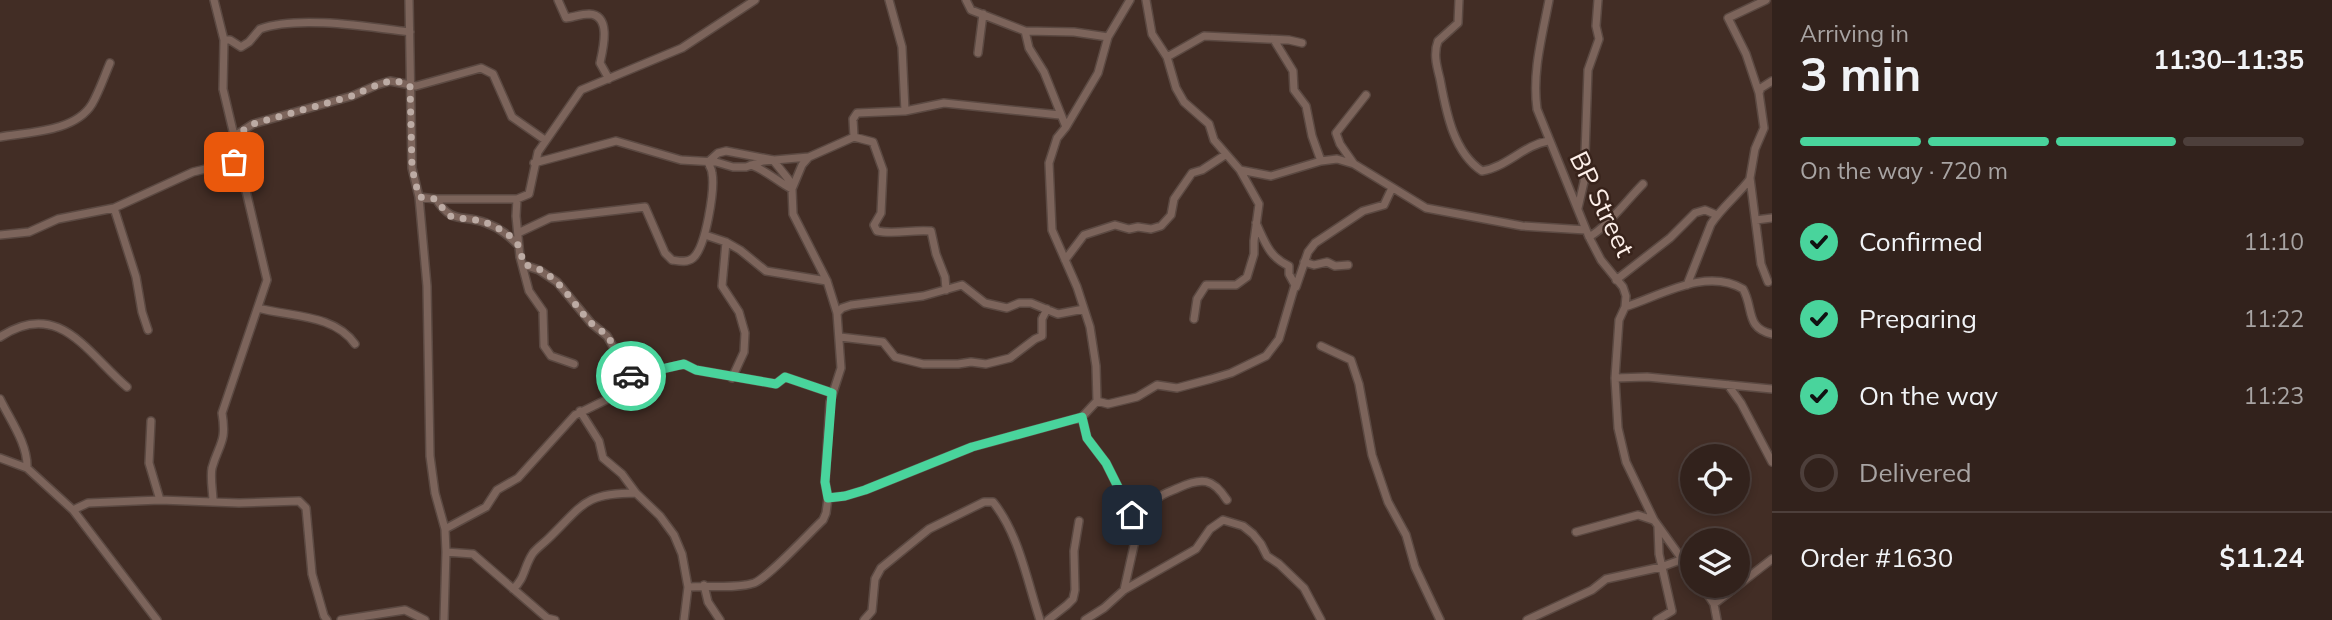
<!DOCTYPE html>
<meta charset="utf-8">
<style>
:root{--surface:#32221c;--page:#3a2a25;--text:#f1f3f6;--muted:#a8a4a3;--line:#4d3f3b;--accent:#49d49c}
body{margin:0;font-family:Mulish,sans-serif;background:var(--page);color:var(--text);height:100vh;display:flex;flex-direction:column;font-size:26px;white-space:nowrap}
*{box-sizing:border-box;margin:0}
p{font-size:23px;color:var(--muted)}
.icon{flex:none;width:38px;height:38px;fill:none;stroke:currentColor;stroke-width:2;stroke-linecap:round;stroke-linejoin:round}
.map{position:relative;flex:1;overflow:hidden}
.details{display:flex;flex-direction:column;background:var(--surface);width:560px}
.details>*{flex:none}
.fabs{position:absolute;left:1680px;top:444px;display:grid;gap:14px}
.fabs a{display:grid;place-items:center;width:70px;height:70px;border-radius:50%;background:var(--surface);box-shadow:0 4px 10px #0003,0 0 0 2px var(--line);font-size:35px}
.pin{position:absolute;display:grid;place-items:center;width:60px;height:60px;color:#fff;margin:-30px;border-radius:14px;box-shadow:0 4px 10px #0006}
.courier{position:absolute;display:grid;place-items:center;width:70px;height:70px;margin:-35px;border:5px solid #49d49c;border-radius:50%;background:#fff;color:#222;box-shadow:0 2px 9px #0007}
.headline em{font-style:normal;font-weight:700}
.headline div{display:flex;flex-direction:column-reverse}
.headline{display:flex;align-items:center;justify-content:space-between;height:119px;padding:0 28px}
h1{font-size:46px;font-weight:700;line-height:52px}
.bar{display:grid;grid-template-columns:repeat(4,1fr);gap:10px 7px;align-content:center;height:84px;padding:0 28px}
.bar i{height:9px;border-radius:5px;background:var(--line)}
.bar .on{background:var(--accent)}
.bar p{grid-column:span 4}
.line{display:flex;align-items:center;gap:18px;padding:0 28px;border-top:2px solid var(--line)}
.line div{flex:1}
ol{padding:0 28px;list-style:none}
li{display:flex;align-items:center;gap:21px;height:77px}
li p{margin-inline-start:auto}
li .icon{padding:7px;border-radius:50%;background:var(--accent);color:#111;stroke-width:4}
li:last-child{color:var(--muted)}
li i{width:38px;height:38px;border:4px solid var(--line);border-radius:50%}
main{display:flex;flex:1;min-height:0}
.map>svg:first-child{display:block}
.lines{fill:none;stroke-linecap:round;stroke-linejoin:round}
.minor-casing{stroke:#5b4942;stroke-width:10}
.minor{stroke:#7c645b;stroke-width:7}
.done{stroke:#bcaba4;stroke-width:7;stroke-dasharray:0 12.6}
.route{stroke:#49d49c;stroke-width:9}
.labels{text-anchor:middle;stroke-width:5;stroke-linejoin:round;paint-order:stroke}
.street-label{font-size:26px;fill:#fdefe9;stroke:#38231b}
</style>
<main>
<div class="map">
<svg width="1772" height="620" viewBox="0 0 1772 620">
<rect width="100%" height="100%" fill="#422d25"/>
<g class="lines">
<defs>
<path id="minor" d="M409,0L412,168L419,197L427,286L430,456L435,493L445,529L446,552L444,620
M558,0L566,18C573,17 582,14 589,14C612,15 603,49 600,63L609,79
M889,0L902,47L905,111
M966,0L971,10L1025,31L1074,32L1108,37L1130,0
M1146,0L1152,34L1167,57L1176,88L1184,102L1209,124L1214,140L1240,170L1271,176L1321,161L1337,159L1354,164L1426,208L1522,226L1586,230
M1459,0L1458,23L1438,41C1433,54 1437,67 1440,79C1446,111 1453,152 1482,171C1507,167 1524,145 1548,141
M1549,0C1542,37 1532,72 1537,109L1589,237L1601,260L1623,287L1626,296L1625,307L1619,320L1615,378L1618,428L1626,462L1654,520L1692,573
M224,40H230L241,47L249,42L260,29C298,15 369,27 410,32
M1274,40L1293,71L1294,90L1306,106L1312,136L1321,161
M978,53L983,14
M1167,57L1204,36L1289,40L1302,43
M1759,93L1746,54L1728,18L1766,0
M1066,127L1098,73L1108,37
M236,135L253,124L352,96L377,85L390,81L416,86L481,68L493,74L512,117L545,140
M0,137C29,132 75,132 92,104C99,92 104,77 110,63
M854,137L873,142L883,170L881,213L874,225L877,231C895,235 913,229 931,231L936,254L945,277L946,290
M534,163L616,141L681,160L716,162L733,167H746L763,161L809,157L854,137L853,119L857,113L905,111L944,103L1060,115
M1354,164L1340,144L1336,133L1366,95
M751,165C766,170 778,182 792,189L802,165L809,157
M419,197L436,199H517L529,194L538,152L581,90L682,48L755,0
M436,199C452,225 463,214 486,223C500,228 509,236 519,246
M517,199L516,216L520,257L529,291L543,311L544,346L551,356L574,364
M114,208L136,277L142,312L148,330
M1578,208L1584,182L1588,70L1599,39L1596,26L1598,0
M1756,220L1772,218
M518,233L550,218L645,207L665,253L672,260C679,261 687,263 693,258C706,247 715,189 712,173C712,169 709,166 708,162L718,153L726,151L773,160L789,180L792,189L793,214L827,281L837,313L841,368L830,402L825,482L828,498L826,513L823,520C809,533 768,578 754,583C735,589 709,585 688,587
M0,235L29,232L58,219L114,208L193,172L234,162L238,152L223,89L224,40L214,0
M705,235L726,242L740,250L766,271L827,281
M1589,237C1607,227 1627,200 1643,184
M726,242L722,286L739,312L745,333L744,352L732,378
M1065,260L1084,235L1115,225L1129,229L1138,227L1151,229L1161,226L1171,215L1174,199L1192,173L1202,170L1225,155
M1304,262L1314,265L1327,262L1335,266L1348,265
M1616,280L1670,238L1695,213L1705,210L1717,215
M1768,282L1761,264L1750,178L1755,149L1764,128L1759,93L1761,88L1772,81
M1687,285L1711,224C1722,207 1738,195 1750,179
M1296,287L1308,252L1315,243L1363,211L1384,205L1392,188
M1625,307C1660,296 1706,267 1743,289C1754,308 1745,328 1772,334
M258,308C291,317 334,314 355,344
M837,313L842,308L851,305L923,296L962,285L985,303L1007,308L1019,303H1031L1058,314L1084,309
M1194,319L1197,299L1206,285H1236L1247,277L1254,254V241L1259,204L1240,170
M0,337C59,298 87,353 127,387
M840,337L883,342L895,357L923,364H958L971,362L986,364L1010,358L1035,339L1042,336V319L1047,309
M1321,346L1351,360L1359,384L1372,455L1388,502L1406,535L1415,567L1440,620
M625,378L684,364L696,370L776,384L785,377L832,393
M1615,378L1647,377L1772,389
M1728,385L1741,403L1772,462
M0,399C10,420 28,444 27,468
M1097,401L1108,404L1137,397L1157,385L1177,388L1211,379L1231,373L1266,356L1279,339L1295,285L1289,274V266C1269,257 1265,242 1256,223
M580,411L599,441L603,458L622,474L636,493L660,516L674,535L682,554L688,587L684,620
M1082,417L1087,438L1106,463L1132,515L1137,532L1124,590
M151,421L149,463L160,500
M0,458L27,468L73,510L157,620
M828,498L845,496L865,490L972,447L1082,417L1097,401L1096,366L1090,327L1077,287L1052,230L1049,163L1057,138L1066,127L1044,72L1029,48L1025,31
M213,502C213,492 210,478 212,468C219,443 227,443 222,413L267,280L238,157
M73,510L88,503L160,500L239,503L299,501L306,508L312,574L324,616L327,620
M1132,515H1142C1148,510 1152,503 1158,498C1164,493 1172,491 1178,488C1202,477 1213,478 1227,500
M445,529L486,507L497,490L518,478L575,415L612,397L622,386L625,378L614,348L607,336L591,323L557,282L539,270L524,265
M1576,532L1638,515L1653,520
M446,552L473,554L547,618L555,620
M704,585L708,602L720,620
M1702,586L1714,604L1717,620
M513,589C525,579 524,566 533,553C538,547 544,543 549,538C583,505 584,493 636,493
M1714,604L1772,559
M341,620L405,610L425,620
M864,620L872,611L875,579L881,568L929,529L984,502H993C1019,534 1027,581 1040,620
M1048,620L1067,605L1073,599L1075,590L1074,551L1079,521
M1085,620L1104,608L1124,590L1196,549L1210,529L1223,520L1243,526L1253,534L1261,544L1267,556L1279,564L1304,588L1321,620
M1527,620L1592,590L1606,579L1661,567L1683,559
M1657,620L1672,611L1659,554L1658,527"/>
</defs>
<use href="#minor" class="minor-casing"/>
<use href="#minor" class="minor"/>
</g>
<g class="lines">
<path class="done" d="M234,162L238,157L236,135L253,124L352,96L377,85L390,81L401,82L410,86L412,168L419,197L436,199L447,214L452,217L483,221L506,232L519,246L524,265C555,268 571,302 590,322C595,327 603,331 607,336C617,348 620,364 625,378L631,376"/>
<path class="route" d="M631,376L684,364L696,370L776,384L785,377L832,393L825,482L828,498L845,496L865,490L972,447L1082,417L1087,438L1106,463L1132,515"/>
</g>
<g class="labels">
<g class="street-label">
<text transform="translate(1602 204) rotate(64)" y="9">BP Street</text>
</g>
</g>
</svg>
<div class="fabs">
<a><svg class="icon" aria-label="locate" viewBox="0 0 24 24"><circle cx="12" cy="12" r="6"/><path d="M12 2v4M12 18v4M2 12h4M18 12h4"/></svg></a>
<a><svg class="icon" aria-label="layers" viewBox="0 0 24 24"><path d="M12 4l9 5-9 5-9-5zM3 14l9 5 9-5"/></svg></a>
</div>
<div class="pin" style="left:234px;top:162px;background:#ea580c"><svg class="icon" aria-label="bag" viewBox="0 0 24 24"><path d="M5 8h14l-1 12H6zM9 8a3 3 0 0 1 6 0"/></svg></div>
<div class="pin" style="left:1132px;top:515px;background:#1f2937"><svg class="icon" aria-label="home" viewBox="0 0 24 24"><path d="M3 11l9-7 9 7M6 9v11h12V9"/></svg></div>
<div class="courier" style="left:631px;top:376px"><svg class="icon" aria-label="car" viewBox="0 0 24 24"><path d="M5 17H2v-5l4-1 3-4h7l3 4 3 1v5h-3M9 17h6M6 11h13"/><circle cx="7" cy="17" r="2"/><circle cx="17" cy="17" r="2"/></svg></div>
</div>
<section class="details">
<div class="headline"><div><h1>3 min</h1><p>Arriving in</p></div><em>11:30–11:35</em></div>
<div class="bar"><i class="on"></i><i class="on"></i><i class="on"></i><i></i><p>On the way · 720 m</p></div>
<ol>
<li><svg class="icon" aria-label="check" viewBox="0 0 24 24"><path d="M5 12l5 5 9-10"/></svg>Confirmed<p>11:10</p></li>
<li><svg class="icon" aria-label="check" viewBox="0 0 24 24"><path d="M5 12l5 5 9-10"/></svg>Preparing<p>11:22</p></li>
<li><svg class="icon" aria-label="check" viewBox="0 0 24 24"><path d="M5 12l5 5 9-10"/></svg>On the way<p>11:23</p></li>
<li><i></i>Delivered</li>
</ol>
<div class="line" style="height:91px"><div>Order #1630</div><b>$11.24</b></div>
</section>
</main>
